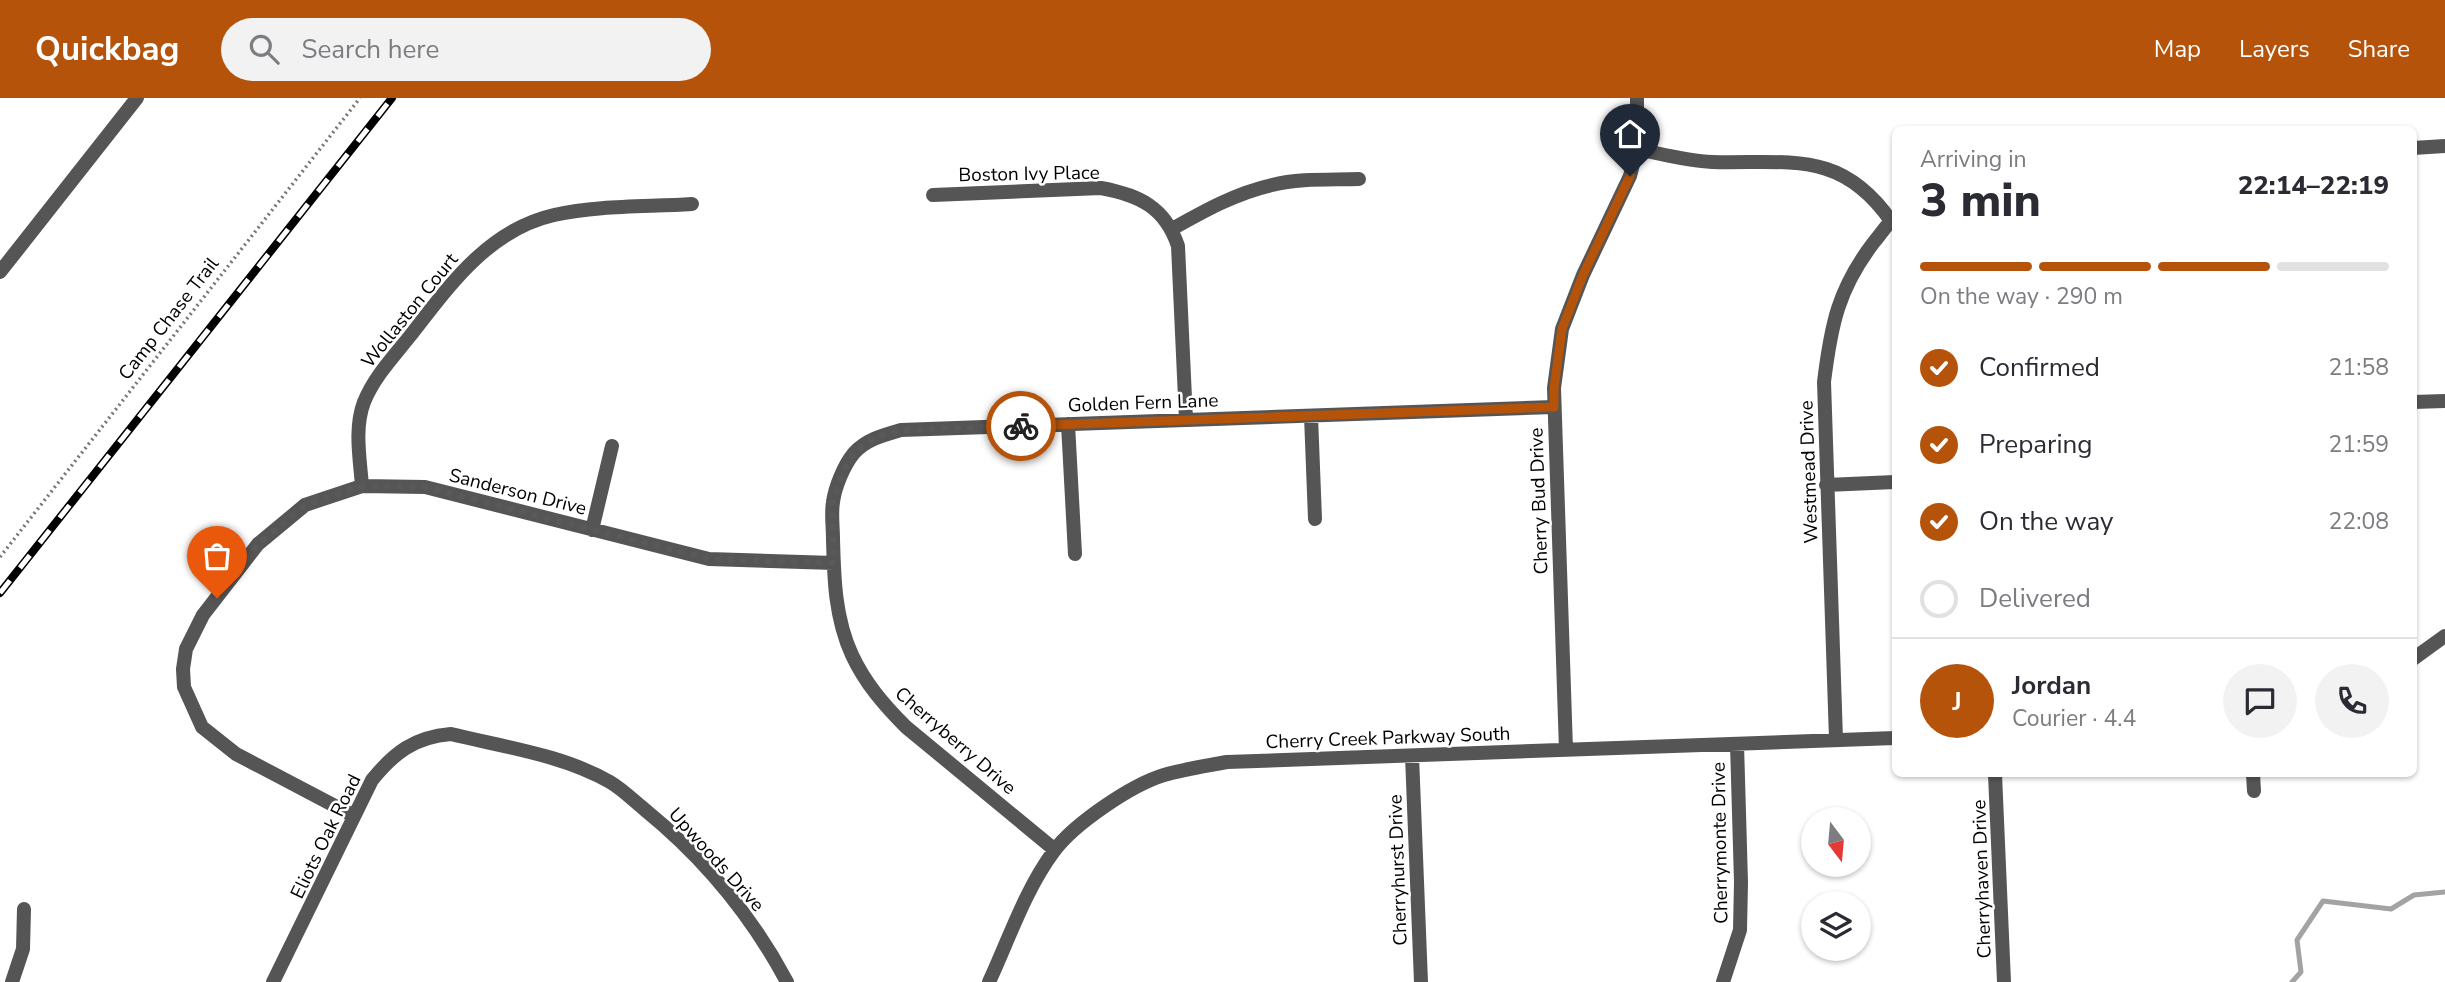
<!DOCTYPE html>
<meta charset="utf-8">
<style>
:root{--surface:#fff;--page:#f2f2f3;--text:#2b2b33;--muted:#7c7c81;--line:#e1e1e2;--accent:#b45309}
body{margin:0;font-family:"Nunito Sans",sans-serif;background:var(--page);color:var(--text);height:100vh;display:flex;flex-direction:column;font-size:26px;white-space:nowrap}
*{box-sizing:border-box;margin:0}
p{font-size:23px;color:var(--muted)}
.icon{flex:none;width:38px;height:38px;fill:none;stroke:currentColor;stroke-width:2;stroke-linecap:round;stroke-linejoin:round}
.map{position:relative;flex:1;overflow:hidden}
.sheet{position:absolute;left:1892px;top:28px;width:525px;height:651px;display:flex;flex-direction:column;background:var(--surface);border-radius:10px;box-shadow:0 2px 5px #0004}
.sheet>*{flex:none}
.needle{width:46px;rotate:164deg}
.controls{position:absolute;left:1801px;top:709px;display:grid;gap:14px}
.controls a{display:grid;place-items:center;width:70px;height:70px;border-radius:50%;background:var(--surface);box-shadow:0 2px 5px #0004;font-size:35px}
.pin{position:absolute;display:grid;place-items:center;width:60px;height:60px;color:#fff;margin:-72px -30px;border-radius:50% 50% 50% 0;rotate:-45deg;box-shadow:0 0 7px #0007}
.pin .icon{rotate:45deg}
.courier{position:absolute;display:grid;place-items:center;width:70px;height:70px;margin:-35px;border:5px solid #b45309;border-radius:50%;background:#fff;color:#222;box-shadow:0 2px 9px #0007}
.overview em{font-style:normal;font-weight:800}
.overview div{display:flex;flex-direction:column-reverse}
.overview{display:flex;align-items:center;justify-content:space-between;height:119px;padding:0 28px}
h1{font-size:46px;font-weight:800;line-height:52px}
.bar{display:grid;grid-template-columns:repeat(4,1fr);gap:10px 7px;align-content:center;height:84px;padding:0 28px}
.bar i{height:9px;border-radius:5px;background:var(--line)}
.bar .on{background:var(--accent)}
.bar p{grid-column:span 4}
.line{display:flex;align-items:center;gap:18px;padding:0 28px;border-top:2px solid var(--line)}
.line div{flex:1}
.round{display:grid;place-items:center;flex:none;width:74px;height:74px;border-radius:37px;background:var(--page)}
ol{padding:0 28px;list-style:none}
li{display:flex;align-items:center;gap:21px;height:77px}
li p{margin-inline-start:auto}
li .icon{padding:7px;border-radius:50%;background:var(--accent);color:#fff;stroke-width:4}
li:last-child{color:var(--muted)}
li i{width:38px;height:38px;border:4px solid var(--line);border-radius:50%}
header{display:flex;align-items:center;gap:42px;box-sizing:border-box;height:98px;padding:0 35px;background:var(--accent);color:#fff}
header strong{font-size:33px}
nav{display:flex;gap:38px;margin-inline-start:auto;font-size:24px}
.search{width:490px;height:63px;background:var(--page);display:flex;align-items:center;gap:18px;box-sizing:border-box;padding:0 24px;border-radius:38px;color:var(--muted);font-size:26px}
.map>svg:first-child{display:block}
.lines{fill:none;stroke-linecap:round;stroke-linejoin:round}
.stream{stroke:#a3a3a3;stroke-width:5}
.path{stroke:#777;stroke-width:3.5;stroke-dasharray:2 3.5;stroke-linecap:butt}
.street{stroke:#555;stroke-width:14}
.rail-casing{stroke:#000;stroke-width:8}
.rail{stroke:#fff;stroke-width:5;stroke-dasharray:16;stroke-linecap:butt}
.done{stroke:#595959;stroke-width:7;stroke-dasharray:0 12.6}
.route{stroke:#b45309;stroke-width:9}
.labels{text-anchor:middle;stroke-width:5;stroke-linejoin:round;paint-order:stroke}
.street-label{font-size:19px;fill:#000;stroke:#fff}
</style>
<header>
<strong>Quickbag</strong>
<div class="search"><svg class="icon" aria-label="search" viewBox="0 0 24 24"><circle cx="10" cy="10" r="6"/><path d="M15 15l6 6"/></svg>Search here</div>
<nav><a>Map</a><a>Layers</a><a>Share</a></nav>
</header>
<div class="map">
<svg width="2445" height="884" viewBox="0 0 2445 884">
<rect width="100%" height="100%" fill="#fff"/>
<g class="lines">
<path class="stream" d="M2292,884L2301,874L2297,842L2323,803L2391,811L2414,797L2445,794"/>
<path class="path" d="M0,459L360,0"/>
<path class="street" d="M2413,50L2445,48
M1637,51C1662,56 1687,63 1712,64C1789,66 1841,51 1891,123
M933,97L1101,90C1139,97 1165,109 1178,148L1186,322
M1172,131C1204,113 1236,95 1272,87C1300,80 1330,82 1359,81
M0,174L137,0
M2413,304L2445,303
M1311,318L1315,421
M1068,326L1075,456
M1826,387L1895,384
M362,388C360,361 354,330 364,304C374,279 394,258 410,238C449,188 488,132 554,117C598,107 647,109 692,106
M592,432L612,348
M2413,561L2445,538
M1836,641L1824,284C1831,227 1838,191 1874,144C1881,136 1887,126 1895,119
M1566,652L1554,290L1562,231L1583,177L1630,78L1637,51V0
M1412,658L1421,884
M1995,676L2004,884
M2253,676L2254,693
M354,718L236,656L202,629L184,589L183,571L186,551L203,517L258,446L305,407L362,388L425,389L709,461L834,465
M1055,752L906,629C884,607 865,585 852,557C835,520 834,481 833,441C833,429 831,416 833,404C835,389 844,367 854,355C867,341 884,337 901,332L1554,309
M12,884L23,851L24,811
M273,884L372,682C394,655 414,639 451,636C504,649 563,657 610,684C622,691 633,702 644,711C702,758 752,818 787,884
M989,884C1009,841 1025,792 1054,753C1074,726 1131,687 1164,677C1184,671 1206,668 1227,664L1895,640
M1723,884L1740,832L1741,784L1737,646"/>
<defs>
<path id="rail" d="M0,495L392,0"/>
</defs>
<use href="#rail" class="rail-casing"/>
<use href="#rail" class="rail"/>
</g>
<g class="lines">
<path class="done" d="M217,500L258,446L305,407L362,388L425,389L709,461L834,465L832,405L842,376L854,355L876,339L901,332L1021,328"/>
<path class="route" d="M1021,328L1554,309V290L1562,231L1583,177L1630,78"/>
</g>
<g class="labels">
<g class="street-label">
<text transform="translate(1029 75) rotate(-1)" y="7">Boston Ivy Place</text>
<text transform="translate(409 212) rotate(-51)" y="7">Wollaston Court</text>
<text transform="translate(168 220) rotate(-52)" y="7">Camp Chase Trail</text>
<text transform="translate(1143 304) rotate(-2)" y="7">Golden Fern Lane</text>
<text transform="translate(1808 374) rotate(-92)" y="7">Westmead Drive</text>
<text transform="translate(518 393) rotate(14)" y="7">Sanderson Drive</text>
<text transform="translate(1538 403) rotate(-92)" y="7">Cherry Bud Drive</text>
<text transform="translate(1388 639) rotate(-2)" y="7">Cherry Creek Parkway South</text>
<text transform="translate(956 642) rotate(41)" y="7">Cherryberry Drive</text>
<text transform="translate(325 738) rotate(-64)" y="7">Eliots Oak Road</text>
<text transform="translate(1719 745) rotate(-91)" y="7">Cherrymonte Drive</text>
<text transform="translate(717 761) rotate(48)" y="7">Upwoods Drive</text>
<text transform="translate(1397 772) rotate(-92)" y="7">Cherryhurst Drive</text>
<text transform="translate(1981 781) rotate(-92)" y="7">Cherryhaven Drive</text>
</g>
</g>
</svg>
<div class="controls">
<a><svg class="needle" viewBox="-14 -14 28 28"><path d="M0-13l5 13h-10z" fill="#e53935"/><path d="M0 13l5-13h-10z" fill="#7c7c81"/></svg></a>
<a><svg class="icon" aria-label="layers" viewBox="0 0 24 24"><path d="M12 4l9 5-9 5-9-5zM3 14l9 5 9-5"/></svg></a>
</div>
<div class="pin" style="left:217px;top:500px;background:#ea580c"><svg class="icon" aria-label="bag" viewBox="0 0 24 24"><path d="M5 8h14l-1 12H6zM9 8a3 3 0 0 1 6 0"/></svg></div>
<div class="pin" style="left:1630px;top:78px;background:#1f2937"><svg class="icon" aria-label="home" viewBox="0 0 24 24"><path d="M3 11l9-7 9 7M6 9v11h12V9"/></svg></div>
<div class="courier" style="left:1021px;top:328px"><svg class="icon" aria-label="bike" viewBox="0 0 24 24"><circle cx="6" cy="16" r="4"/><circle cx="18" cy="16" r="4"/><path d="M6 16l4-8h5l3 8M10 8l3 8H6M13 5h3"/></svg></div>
<section class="sheet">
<div class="overview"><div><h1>3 min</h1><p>Arriving in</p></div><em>22:14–22:19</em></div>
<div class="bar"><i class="on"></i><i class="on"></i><i class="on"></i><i></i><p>On the way · 290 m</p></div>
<ol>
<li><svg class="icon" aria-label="check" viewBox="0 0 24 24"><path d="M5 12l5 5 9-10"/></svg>Confirmed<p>21:58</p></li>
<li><svg class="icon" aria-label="check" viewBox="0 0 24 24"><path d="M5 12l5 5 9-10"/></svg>Preparing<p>21:59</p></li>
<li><svg class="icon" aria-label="check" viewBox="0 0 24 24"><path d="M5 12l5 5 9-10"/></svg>On the way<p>22:08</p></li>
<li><i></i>Delivered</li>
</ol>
<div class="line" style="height:126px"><b class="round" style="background:var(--accent);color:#fff">J</b><div><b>Jordan</b><p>Courier · 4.4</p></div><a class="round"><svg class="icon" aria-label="chat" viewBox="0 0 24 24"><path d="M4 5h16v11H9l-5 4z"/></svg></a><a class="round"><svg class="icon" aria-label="phone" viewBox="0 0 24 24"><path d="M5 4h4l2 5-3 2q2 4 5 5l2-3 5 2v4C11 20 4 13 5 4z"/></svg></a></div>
</section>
</div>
